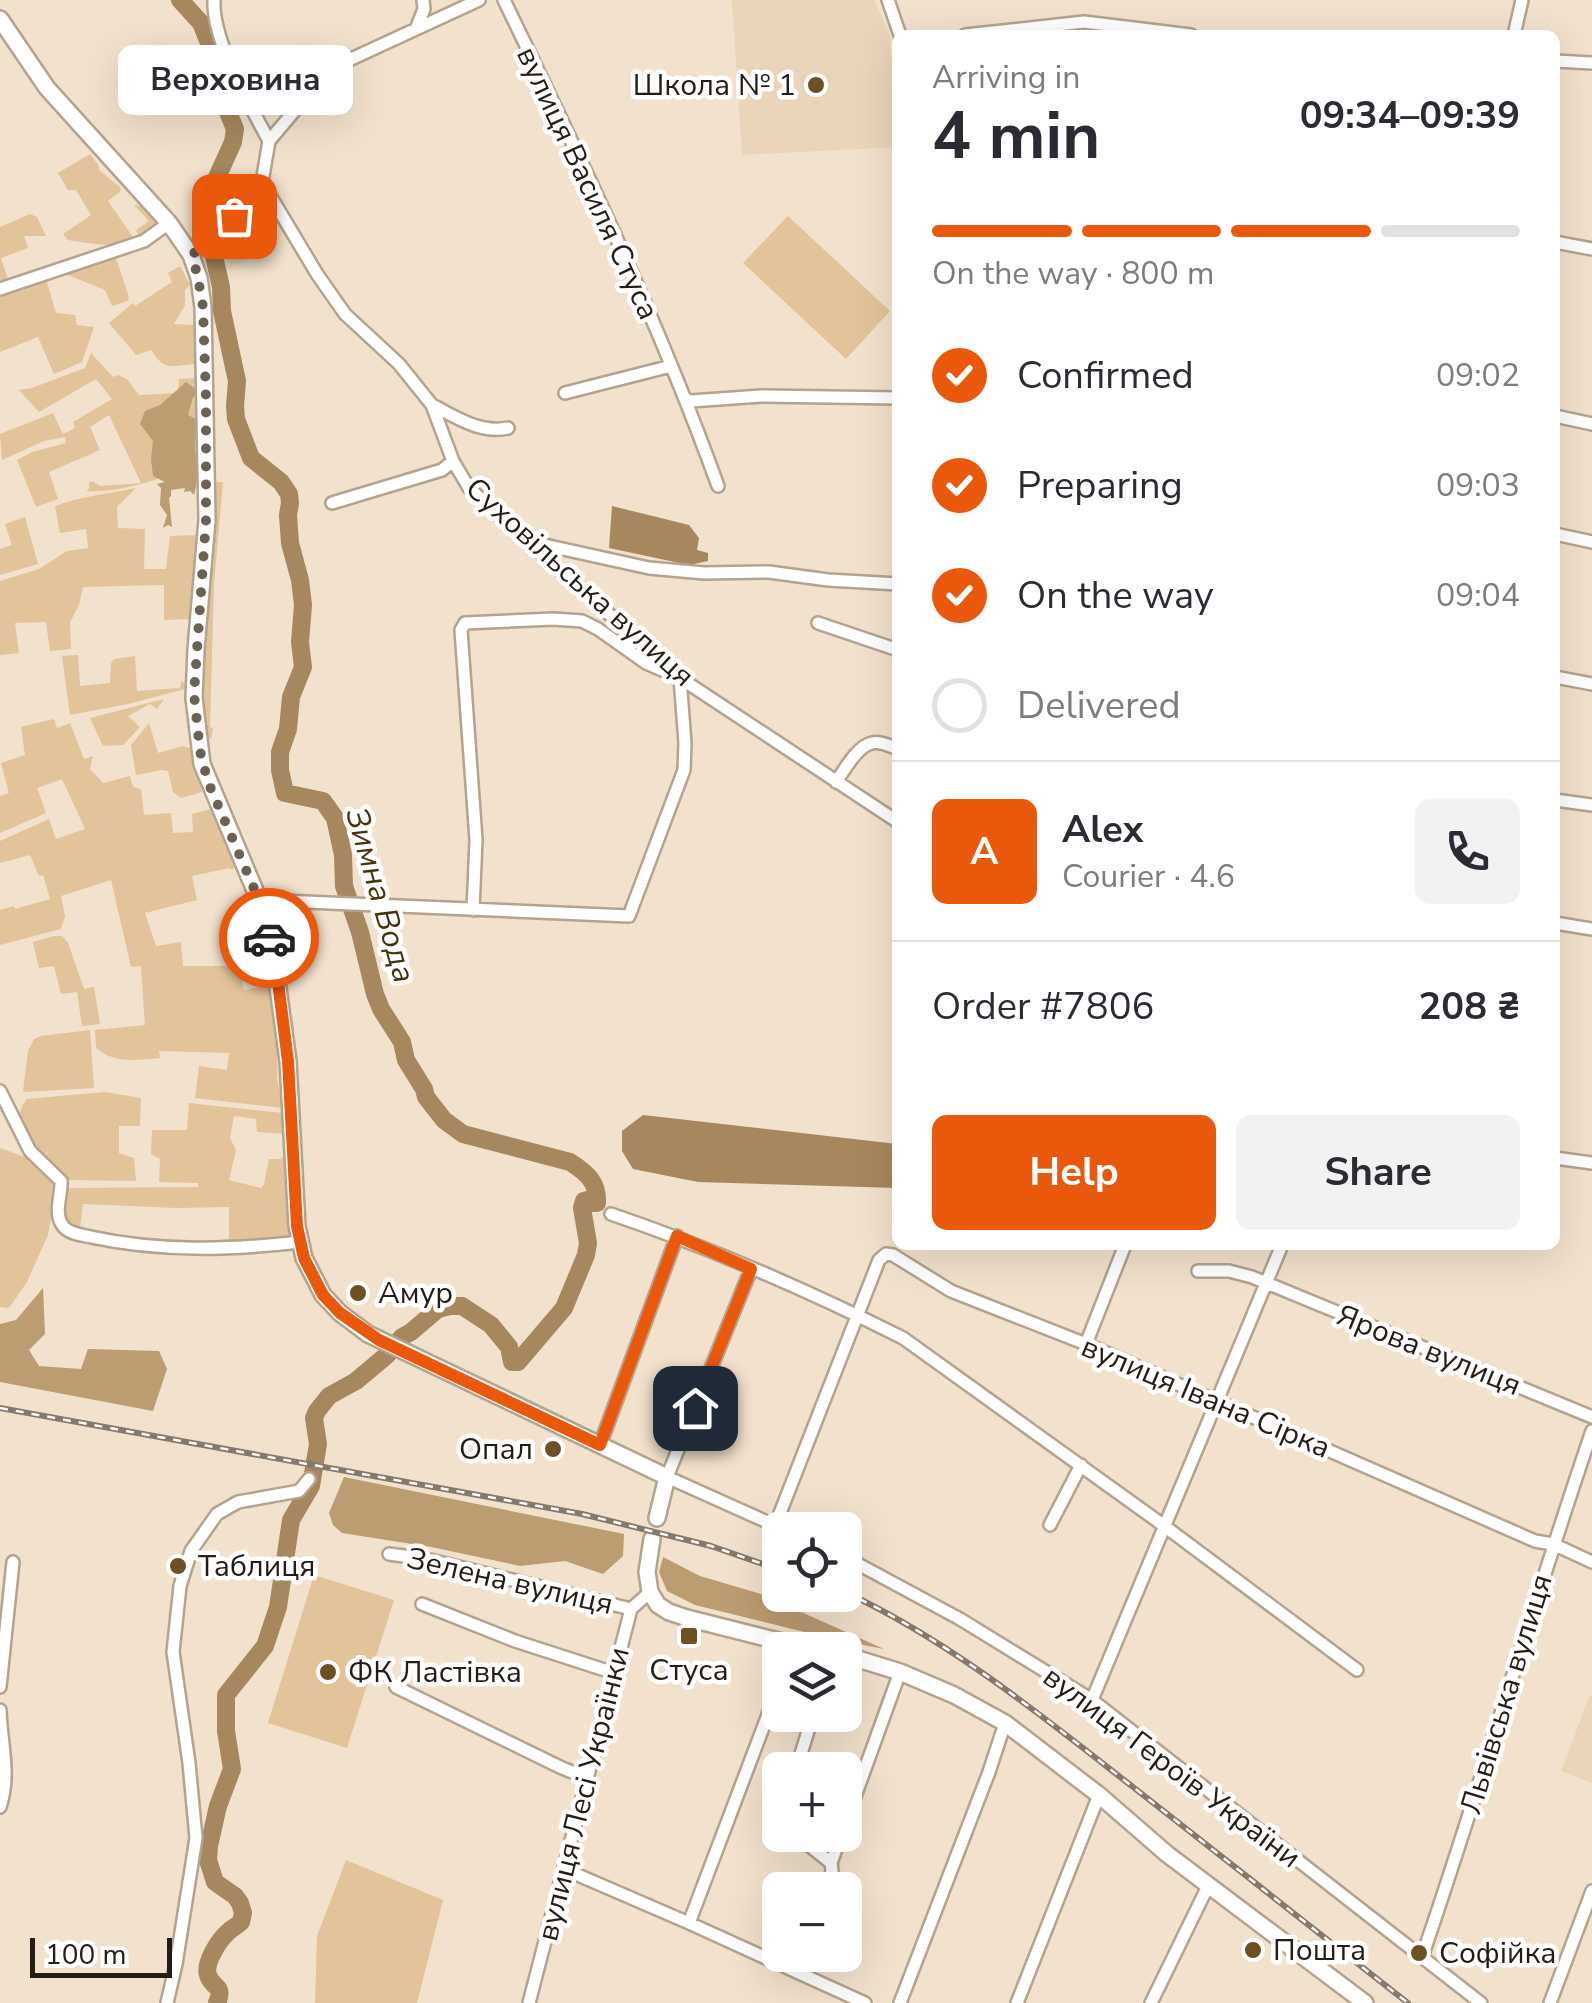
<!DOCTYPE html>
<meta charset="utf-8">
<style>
:root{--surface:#fff;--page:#f2f2f3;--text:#2b2b33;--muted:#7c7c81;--line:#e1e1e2;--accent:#ea580c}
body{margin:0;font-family:"Nunito Sans",sans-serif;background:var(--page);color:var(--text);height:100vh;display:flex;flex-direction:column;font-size:38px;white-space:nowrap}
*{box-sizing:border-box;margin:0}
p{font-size:32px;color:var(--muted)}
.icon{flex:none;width:55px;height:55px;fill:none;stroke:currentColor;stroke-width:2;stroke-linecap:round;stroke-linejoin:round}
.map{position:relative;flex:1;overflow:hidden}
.panel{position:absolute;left:892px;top:30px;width:668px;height:1220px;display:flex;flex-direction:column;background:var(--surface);border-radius:15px;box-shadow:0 10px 40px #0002}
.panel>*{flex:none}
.controls{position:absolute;left:762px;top:1512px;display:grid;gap:20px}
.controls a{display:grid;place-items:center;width:100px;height:100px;border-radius:15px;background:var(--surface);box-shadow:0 10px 40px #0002;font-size:50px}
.scale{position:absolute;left:30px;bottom:25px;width:142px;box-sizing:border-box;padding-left:10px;border:5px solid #231d15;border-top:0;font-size:28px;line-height:35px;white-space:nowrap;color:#231d15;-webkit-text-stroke:8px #fff;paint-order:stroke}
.pin{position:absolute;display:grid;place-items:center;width:85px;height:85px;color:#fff;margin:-42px;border-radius:20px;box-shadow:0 5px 15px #0006}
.courier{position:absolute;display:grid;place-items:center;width:100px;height:100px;margin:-50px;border:8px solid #ea580c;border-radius:50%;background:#fff;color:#222;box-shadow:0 2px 12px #0007}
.bubble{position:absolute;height:70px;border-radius:15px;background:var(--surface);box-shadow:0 10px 40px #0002;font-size:32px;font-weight:700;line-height:70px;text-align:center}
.summary em{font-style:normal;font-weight:700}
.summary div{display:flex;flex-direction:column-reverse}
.summary{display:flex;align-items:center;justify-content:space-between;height:170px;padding:0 40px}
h1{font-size:65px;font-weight:700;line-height:75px}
.bar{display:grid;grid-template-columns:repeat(4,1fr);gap:15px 10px;align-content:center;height:120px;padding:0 40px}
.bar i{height:12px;border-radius:8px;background:var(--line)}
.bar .on{background:var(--accent)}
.bar p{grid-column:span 4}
.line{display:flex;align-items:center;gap:25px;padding:0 40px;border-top:2px solid var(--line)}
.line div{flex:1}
.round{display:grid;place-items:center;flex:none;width:105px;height:105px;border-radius:15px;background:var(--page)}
ol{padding:0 40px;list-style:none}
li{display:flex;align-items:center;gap:30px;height:110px}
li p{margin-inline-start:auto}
li .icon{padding:10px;border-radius:50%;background:var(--accent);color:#fff;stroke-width:4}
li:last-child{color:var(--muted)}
li i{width:55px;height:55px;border:5px solid var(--line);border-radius:50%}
.button{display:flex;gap:20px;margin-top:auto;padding:20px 40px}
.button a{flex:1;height:115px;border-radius:15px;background:var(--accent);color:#fff;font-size:40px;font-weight:700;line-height:115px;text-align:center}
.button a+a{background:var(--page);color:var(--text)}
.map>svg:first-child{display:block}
.built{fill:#ead5ba}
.green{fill:#e3c39a;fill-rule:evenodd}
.forest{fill:#bc9c71}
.water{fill:#a7875d}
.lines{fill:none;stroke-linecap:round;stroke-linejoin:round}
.river{stroke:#a7875d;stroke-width:18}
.minor-casing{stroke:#b3a38f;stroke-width:16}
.major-casing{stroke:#b3a38f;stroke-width:20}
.minor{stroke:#fff;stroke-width:11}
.major{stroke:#fff;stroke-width:15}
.rail-casing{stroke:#84796b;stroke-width:6}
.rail{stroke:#fff;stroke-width:2.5;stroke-dasharray:8;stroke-linecap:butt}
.done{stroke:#6b6255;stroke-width:10;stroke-dasharray:0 18}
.route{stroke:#ea580c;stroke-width:12}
.poi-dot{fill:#6e5025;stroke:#fff;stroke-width:4}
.labels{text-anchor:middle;stroke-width:9;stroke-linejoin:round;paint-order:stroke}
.poi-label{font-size:30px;fill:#231d15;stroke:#fff;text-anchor:start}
.street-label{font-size:30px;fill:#231d15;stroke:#fff}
.water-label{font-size:32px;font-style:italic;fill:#49310e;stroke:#fff}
</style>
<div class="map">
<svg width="1592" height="2003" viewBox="0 0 1592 2003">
<rect width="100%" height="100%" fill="#f2e1cc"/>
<path class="built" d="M732,0H874L890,36L897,147L742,155Z
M262,212L269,214L278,223L273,228L270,241L256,246L258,256L231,266L222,238L248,215Z
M1590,1695L1592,1696V1783L1561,1771Z"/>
<path class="green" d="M90,154L99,166V170L121,188L120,192L108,201L133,237L138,234L136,230L149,221L134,205L141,206L155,222V227C122,250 105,246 68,240L63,234L91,215L76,190H68L58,173Z
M30,214L37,217L46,236H24L28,248L1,258L8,279L77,257L88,256L0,285V227Z
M788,216L890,311L846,359L743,263Z
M115,255L129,297L128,301L112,306L105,290L63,273Z
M180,266L190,285L185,290V305L174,324L193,325L194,322H197V364C173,365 165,373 151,350L136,355L109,323L133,303L135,306L172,282L168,273Z
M46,279L56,313L75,315L77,325L94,327L82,362L54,374L38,337L0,352V293Z
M91,353L113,377L118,375L127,379L139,395L178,393L179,379L197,378L198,466C163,477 124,493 86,491L89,489V482L92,481L100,486L141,483L109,415L90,427L100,450L49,472L58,499L36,507L17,460L32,452L66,443L65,437L44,441L2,460L0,434L53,413L63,434L75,428L73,422L112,399L96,379L39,412L19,390L32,388L85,368Z
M214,482H223L214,584L210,726L213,729L211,738L206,739L201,698Z
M136,488L117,507L118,528L145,529L144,569H166L170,536L198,535L190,619L164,620V585L83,587L79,605L70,622L71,649L50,651L46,622L15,623L19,653L0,655V581L39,569L67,551L88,548L86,529L60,533L55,506C82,496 108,494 136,488Z
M25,517L38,564L0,575V549L12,545L5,524Z
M78,655L80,686L110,683L111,663L115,659L135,656L137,691L180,688L181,681L186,684L185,689L128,704L70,715L62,656Z
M164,699L157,709L150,704L128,716L140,727L123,745L103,746L90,718Z
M54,719L57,728L70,723L84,759L93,756L90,769L103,783L130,776L133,787L141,789L144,815L171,813L173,833L193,832L192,814L211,809L236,866L232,870L230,868L192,876L197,900L145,913L156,946L181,942L183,966H239L244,990L265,986L260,961L268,965L278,1043L277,1079L283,1108L195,1098L199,1066L227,1070L229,1053L159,1051L160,1058C136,1060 115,1064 96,1048L95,1030L145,1025L141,966L131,967L111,880L61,896L65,916L61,929L0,945V910L14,906L15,909L50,899L43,875L39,876L30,855L0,863V841L49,819L56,839L85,829L62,779L37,788L46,813L0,833V796L9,793L1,763L25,755L21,727Z
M149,723L158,753L183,746L190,748L202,792L181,798L173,792L168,771L161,770L136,775L131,745Z
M54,936H62L68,943L84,989L94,987L100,1024L82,1026L77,992L61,994L54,966L39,968L33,942Z
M90,1030L94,1088L23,1092L28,1051L34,1039L41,1036Z
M105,1092L141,1098L140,1126H119V1153L134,1158L136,1181L66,1180C46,1161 2,1129 27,1099Z
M189,1103L283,1113L286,1134L257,1132L256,1119L234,1116L230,1138L236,1150L229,1180L261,1188L264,1184L269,1159H282V1156L287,1159L291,1230L289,1235L282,1240L164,1246L74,1228C60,1215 60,1205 66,1188L198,1187V1183L159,1182L160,1159L151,1154L152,1130H187ZM83,1204L177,1208L229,1207V1239C179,1245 129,1240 80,1228Z
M0,1148L36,1161L57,1185L48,1235L27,1282L9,1308L0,1307Z
M314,1575L394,1600L347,1748L268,1723Z
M346,1860L443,1900L417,2003H315L317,1936Z"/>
<path class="forest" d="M186,382L199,391L193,397L188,415L200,421L195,440V452L202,459C196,472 198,482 194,495L190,491L184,492L185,488L171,490V496L169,498L172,527L168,525L163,528L167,515L160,505L161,488L157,484L165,482L153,476L151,459L153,441L140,424L145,411L160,405Z
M43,1288L45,1334L29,1350L39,1366L81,1369L88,1349L159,1351L167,1369L153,1411L0,1382V1324L16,1320Z
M344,1477L624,1534L623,1556L603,1574L565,1561L520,1566L431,1547L342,1533L333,1525L329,1513Z
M663,1557L700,1576L761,1594L884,1649L837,1640L695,1605L667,1591L659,1572Z"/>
<path class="water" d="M612,506L689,525L699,538L697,550L708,553V561L689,565L609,548Z
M643,1115L897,1144V1188L698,1182L633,1169L622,1151V1131Z"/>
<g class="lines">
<path class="river" d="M180,0L201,23L209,43L208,75L210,87L228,112L235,129L233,142L209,195L203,224L210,239L221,287L222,311L237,381L235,406L236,419L251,458L281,482L289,494L290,503L288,515L290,543L300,580L303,605L300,642L303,667L291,697L288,729L280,752V770L285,793L323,801L335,818L343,855L344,886L360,932L375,994L381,1009L402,1042L406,1060L424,1089L426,1097L444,1120L463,1134L570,1162C587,1173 598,1182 597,1203H592L588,1200L584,1201L582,1208L588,1243L586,1255L564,1308L518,1362H512L509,1347L491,1325L462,1306H450L438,1309L411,1332L402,1337L387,1355L356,1381L329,1396L317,1411L314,1418L318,1444L311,1486L291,1520L278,1607L265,1646L226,1695V1731L232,1769L218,1806L209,1846L208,1860L215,1882L235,1896L240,1903L243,1913L241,1922C237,1926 232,1928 228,1932C219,1940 204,1963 208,1975C212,1989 225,1984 217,2003"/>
<defs>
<path id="minor" d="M214,0C212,41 250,105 269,141
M504,0C581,159 658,320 718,486
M888,0L900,35
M416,29L424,9L423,0
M965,35L1084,22L1191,35
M1514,35L1522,0
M1555,61L1592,63
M262,182L317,274L345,314L399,364L432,405L453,461L469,488L680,678L898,822
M1555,242L1592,249
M191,255L253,198L262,182L269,141L324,76L349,60L479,0
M0,289L144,241L169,223
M565,393L671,366
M686,399L691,401L761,396L898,398
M432,405C456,417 480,434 508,428
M1555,416L1592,424
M332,503L442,470L453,461
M1555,534L1592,542
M531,542L649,568L704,573L769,572L828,580L898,584
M818,623L898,650
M1555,677L1592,684
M836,782C844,771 857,746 872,743C880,741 890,746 898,749
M1555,800L1592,805
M259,900L629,916L684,770L685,743L680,678L646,663L598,629L582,621L553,619L465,623L461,630L476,840L473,910
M1555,923L1592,929
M0,1091L30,1151L61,1181C62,1195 53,1213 63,1226C69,1234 82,1235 91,1237C160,1252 230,1250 300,1242
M1555,1158L1592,1163
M611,1214C711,1248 809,1291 903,1338L1163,1525L1357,1670
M751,1269L667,1477L785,1530
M1198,1271H1229L1252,1277L1592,1417
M1086,1344L1125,1245
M600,1445L677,1236
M1050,1525L1081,1465
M775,1526L879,1260L886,1254L893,1255L951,1291L1086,1344L1535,1541L1553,1544L1592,1562
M389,1554L426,1559L631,1609
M845,1557L960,1619L1092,1700L1481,2003
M422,1604L515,1641L614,1673
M0,1687L13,1562
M396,1687L562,1768L587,1778
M1092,1700L1282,1245
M0,1710C1,1744 11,1774 0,1807
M796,1770L813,1715
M845,1824L900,1672
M796,1835L831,1863L832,1871L827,1890
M831,1863L841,1835
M564,1869L689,1923L865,2003
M689,1923L780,1683
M1422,1957C1482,1783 1532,1605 1592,1431
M796,1972L802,1955
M167,2003L176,1964L196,1838L189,1763L173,1652L180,1586L191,1551L217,1514L238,1502L299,1491L309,1479
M529,2003L631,1609L650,1592
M900,2003L989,1772L1005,1723
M1017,2003L1099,1795
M1151,2003L1208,1886
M1550,2003L1592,1891"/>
<path id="major" d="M0,19L47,88L169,223L191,255L199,278L203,307L207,520L196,649L194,698L202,764L259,900L273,951L288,1061L297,1226L304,1258L323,1295L340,1313L368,1334L667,1477L657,1518
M652,1539L647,1572L650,1592L658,1605L669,1612L687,1618L794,1645L824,1650
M845,1655L900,1672L954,1695L1005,1723L1099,1795L1167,1854L1365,2003"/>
</defs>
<use href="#minor" class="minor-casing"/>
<use href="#major" class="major-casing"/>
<use href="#minor" class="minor"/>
<use href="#major" class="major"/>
<defs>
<path id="rail" d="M0,1408L582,1514L711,1546L780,1570
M845,1592C950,1641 1042,1716 1133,1787C1225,1859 1316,1931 1408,2003"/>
</defs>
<use href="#rail" class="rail-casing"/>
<use href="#rail" class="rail"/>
</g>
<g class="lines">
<path class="done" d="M234,216L192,255L198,278L203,307L206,399V520L194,694L200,751L208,782L259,900L269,938"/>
<path class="route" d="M269,938L278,982L288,1061L297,1226L304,1258L323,1295L340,1313L379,1340L600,1445L677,1236L751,1269L695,1408"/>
</g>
<g class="poi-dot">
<circle cx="816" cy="85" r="10"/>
<circle cx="358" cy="1293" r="10"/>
<circle cx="553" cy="1449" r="10"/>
<circle cx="178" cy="1566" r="10"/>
<rect x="679" y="1626" width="20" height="20" rx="5"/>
<circle cx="328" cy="1672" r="10"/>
<circle cx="1253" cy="1950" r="10"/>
<circle cx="1419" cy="1953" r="10"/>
</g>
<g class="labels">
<g class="poi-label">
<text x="796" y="95" text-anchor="end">Школа № 1</text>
<text x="378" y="1303">Амур</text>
<text x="533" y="1459" text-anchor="end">Опал</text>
<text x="198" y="1576">Таблиця</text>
<text x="689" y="1680" text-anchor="middle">Стуса</text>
<text x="348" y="1682">ФК Ластівка</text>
<text x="1273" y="1960">Пошта</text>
<text x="1439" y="1963">Софійка</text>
</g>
<g class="street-label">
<text transform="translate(588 183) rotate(65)" y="10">вулиця Василя Стуса</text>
<text transform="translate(580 582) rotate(42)" y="10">Суховільська вулиця</text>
<text transform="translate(1429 1350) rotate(22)" y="10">Ярова вулиця</text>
<text transform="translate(1206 1397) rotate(23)" y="10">вулиця Івана Сірка</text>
<text transform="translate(510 1581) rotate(13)" y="10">Зелена вулиця</text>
<text transform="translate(1506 1694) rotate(-73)" y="10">Львівська вулиця</text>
<text transform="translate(1172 1767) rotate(37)" y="10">вулиця Героїв України</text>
<text transform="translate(583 1794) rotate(-76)" y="10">вулиця Лесі Українки</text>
</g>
<g class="water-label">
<text transform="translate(381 895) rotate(74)" y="11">Зимна Вода</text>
</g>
</g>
</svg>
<div class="controls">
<a><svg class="icon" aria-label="locate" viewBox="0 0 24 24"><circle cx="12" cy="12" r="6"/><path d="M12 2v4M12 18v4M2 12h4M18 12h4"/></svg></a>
<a><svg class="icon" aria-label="layers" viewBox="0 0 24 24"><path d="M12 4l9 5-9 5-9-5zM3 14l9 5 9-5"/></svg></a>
<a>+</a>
<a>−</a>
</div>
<div class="scale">100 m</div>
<div class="pin" style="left:234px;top:216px;background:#ea580c"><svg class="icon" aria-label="bag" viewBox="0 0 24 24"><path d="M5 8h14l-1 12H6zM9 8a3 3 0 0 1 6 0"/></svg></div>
<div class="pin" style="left:695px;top:1408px;background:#1f2937"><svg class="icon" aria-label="home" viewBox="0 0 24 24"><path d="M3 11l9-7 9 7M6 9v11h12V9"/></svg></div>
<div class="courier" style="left:269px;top:938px"><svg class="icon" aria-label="car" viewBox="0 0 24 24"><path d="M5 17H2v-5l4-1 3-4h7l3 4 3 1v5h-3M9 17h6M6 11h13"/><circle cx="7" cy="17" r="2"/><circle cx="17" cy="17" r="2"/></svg></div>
<div class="bubble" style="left:118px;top:45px;width:235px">Верховина</div>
<section class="panel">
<div class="summary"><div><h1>4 min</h1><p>Arriving in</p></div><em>09:34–09:39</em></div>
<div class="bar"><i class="on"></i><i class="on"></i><i class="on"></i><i></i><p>On the way · 800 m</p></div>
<ol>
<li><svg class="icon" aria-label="check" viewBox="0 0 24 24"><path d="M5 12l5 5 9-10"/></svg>Confirmed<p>09:02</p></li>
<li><svg class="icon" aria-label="check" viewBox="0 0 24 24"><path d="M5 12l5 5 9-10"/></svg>Preparing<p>09:03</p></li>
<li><svg class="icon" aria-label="check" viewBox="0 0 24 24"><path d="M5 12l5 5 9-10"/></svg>On the way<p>09:04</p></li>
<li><i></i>Delivered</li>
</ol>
<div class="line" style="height:180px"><b class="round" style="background:var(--accent);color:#fff">A</b><div><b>Alex</b><p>Courier · 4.6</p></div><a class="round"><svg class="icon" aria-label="phone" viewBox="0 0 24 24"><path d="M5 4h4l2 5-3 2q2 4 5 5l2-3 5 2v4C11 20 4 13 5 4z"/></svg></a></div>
<div class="line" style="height:130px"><div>Order #7806</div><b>208 ₴</b></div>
<div class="button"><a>Help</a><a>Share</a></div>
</section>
</div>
